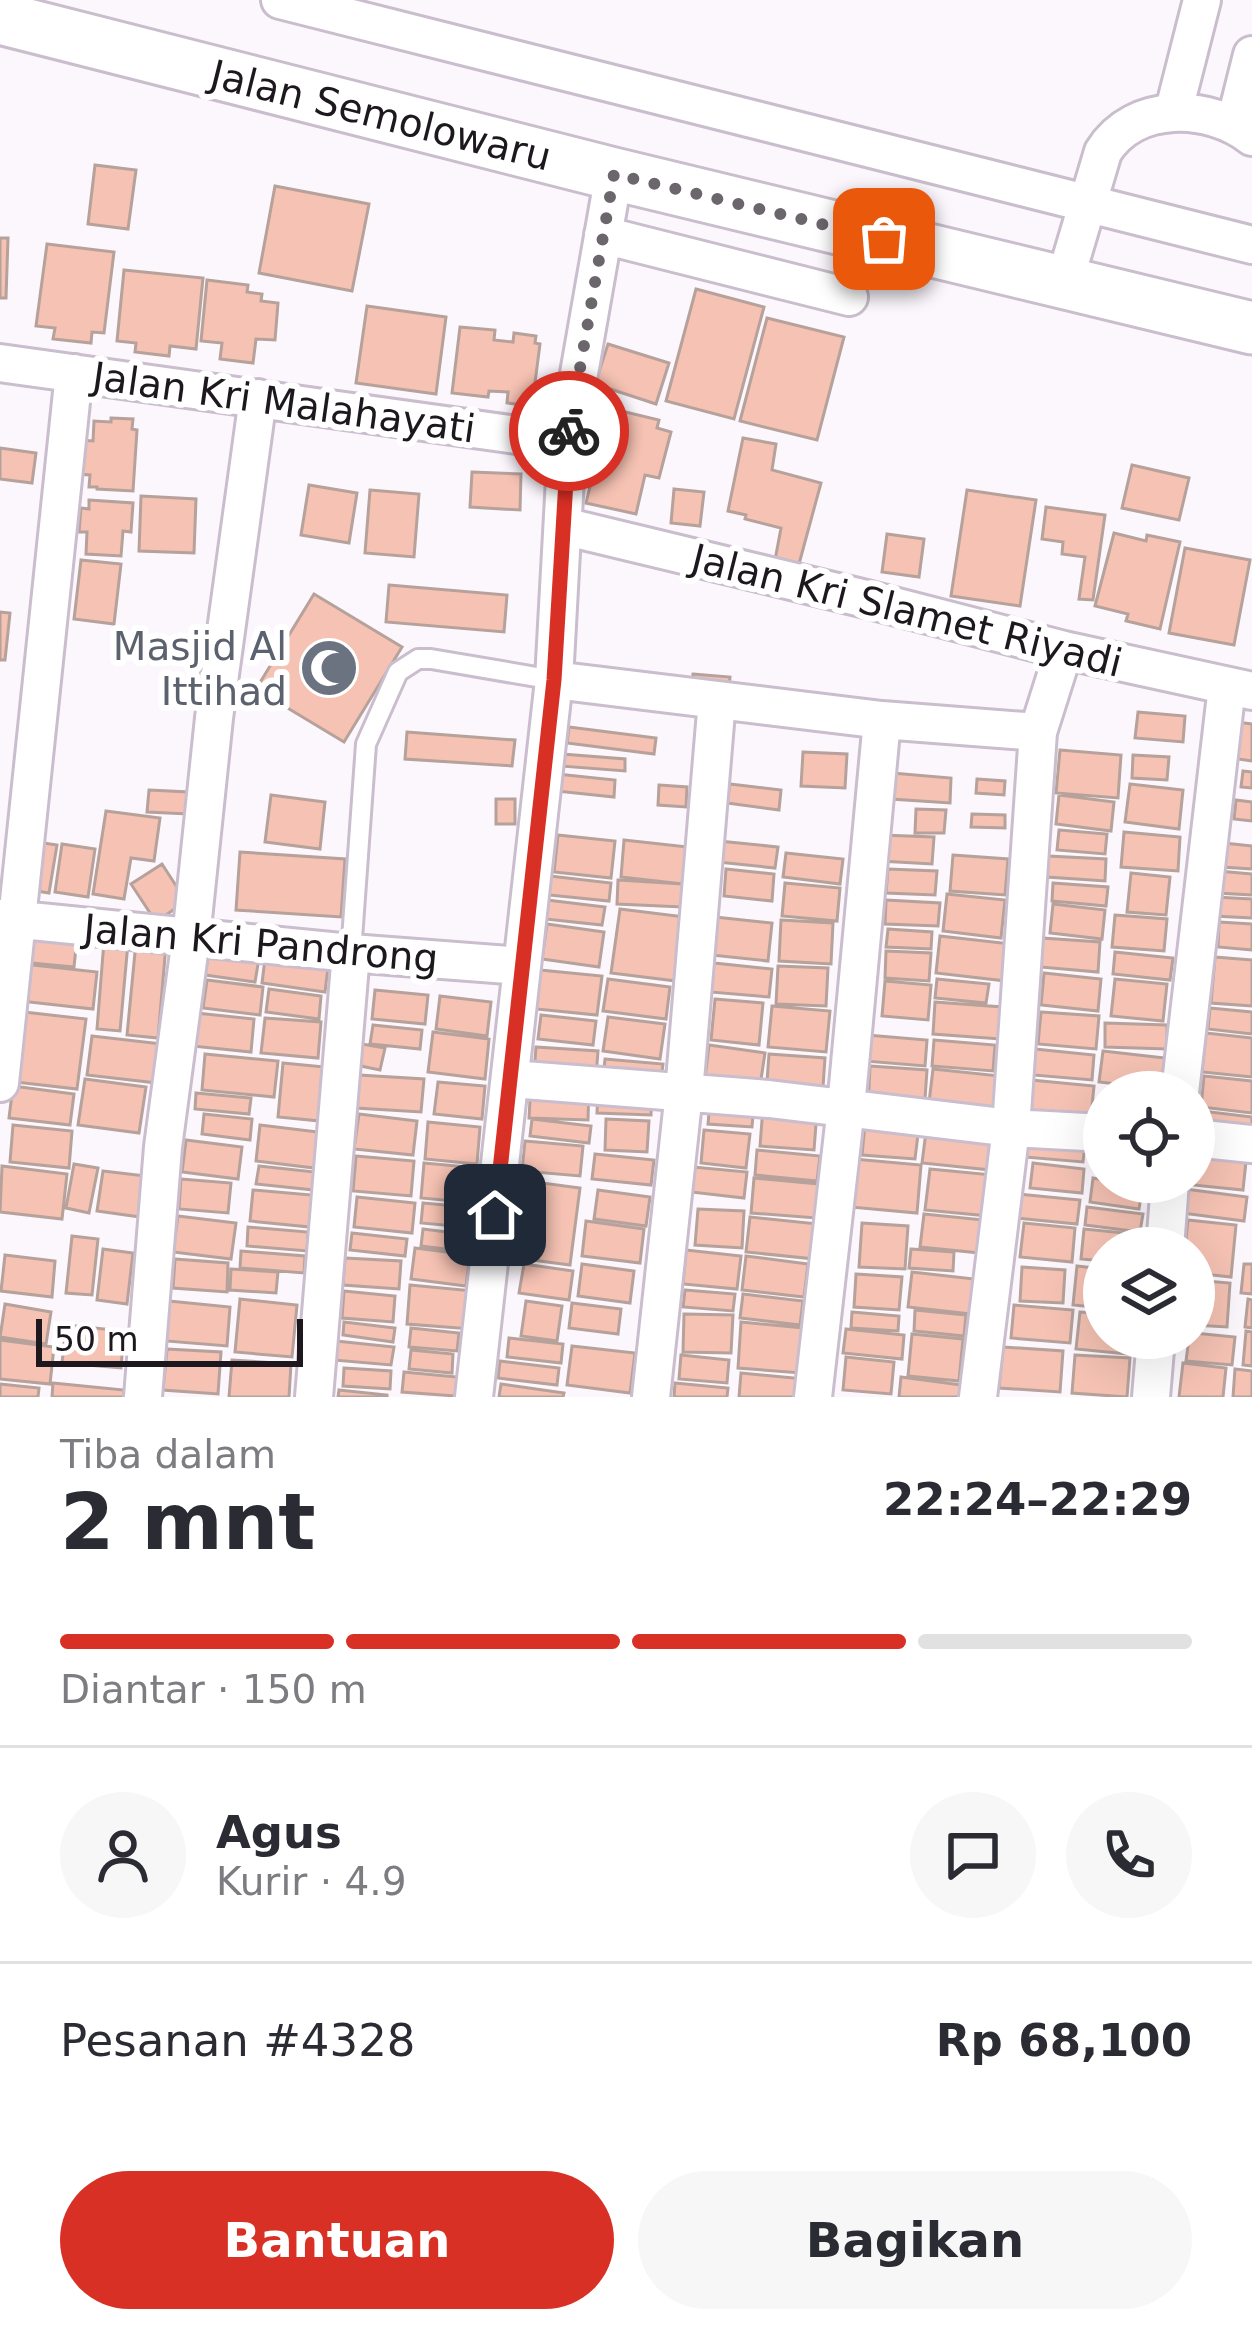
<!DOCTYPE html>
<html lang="id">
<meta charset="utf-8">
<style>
:root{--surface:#fff;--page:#f7f7f7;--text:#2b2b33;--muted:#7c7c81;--line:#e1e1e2;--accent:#d93025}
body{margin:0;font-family:"DejaVu Sans",sans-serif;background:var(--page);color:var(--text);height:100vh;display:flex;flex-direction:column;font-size:45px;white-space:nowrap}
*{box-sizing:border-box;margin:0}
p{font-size:39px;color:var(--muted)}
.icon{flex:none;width:66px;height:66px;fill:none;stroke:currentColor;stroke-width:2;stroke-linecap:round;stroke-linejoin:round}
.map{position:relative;height:1397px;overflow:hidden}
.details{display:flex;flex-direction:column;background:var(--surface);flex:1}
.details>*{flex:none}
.fabs{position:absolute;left:1083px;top:1071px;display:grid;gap:24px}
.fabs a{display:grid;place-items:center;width:132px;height:132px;border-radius:50%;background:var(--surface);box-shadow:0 12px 48px #0002;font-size:60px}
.scale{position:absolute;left:36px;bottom:30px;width:267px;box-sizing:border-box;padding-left:12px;border:6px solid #1d181e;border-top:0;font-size:33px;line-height:42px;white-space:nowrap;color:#1d181e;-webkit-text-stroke:9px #fff;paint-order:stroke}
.pin{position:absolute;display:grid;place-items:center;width:102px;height:102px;color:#fff;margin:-51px;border-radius:24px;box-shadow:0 6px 18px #0006}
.courier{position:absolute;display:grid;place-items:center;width:120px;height:120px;margin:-60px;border:9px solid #d93025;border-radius:50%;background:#fff;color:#222;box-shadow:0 3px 15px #0007}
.summary em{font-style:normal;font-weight:800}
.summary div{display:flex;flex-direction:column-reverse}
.summary{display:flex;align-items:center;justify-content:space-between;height:204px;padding:0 60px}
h1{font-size:78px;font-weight:800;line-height:90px}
.bar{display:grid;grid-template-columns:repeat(4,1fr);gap:18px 12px;align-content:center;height:144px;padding:0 60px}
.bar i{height:15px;border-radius:9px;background:var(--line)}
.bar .active{background:var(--accent)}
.bar p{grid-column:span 4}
.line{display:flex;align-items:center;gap:30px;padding:0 60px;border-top:3px solid var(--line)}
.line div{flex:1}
.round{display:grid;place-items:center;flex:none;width:126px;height:126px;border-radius:63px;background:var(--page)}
.action{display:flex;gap:24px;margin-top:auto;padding:24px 60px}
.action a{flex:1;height:138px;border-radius:72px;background:var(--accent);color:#fff;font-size:48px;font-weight:800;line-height:138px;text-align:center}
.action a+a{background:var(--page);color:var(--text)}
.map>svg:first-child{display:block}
.building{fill:#f5c2b3;stroke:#b6a19b;stroke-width:3}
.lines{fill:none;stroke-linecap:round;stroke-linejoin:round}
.lane-casing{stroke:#cabdcd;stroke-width:24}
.street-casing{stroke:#cabdcd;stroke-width:42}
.secondary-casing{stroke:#cabdcd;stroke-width:57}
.lane{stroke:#fff;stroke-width:18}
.street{stroke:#fff;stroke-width:36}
.secondary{stroke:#fff;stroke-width:51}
.done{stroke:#6b666c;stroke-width:12;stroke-dasharray:0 21.6}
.route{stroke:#d93025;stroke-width:15}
.labels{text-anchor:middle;stroke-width:12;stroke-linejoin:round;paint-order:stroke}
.street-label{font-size:39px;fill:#1d181e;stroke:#fff}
.worship-label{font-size:39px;fill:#5b616d;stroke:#fff;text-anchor:end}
</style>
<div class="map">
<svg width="1252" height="1397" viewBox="0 0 1252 1397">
<rect width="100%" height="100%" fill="#fcf7fd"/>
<path class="building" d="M95,165L136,170L128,229L88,224Z
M275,186L369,204L352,291L259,273Z
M0,238H8L6,298H0Z
M47,244L114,252L104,333L92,332L91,343L53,339L55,328L36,326Z
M124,270L203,278L196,349L170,346L169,356L135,352L136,343L117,341Z
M207,280L248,285L247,292L262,294L261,301L278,303L275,340L256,339L253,363L220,359L222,343L201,341Z
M696,289L764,307L734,419L666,401Z
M367,306L446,317L436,394L356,383Z
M767,318L844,337L817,440L740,421Z
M460,327L495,330L494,340L513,342L514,333L536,336L535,343L540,344L532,406L507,403L508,392L489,391L488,397L452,393Z
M608,344L669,363L656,404L595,384Z
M609,408L659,420L657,428L671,432L659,478L645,475L636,514L586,503Z
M111,418L133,419L132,429L137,430L133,491L97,489V487H89L90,475L76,474L79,440L93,441L94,421L111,422Z
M743,438L776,444L772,470L821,483L799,564L775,560L781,528L745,519L746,515L728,511Z
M0,448L36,453L32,483L0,479Z
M1132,465L1189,478L1179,520L1122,508Z
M472,472L521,474L520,510L470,507Z
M309,485L357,493L349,543L301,535Z
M674,489L704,492L700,526L671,523Z
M370,490L419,494L414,557L365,553Z
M967,490L1036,500L1020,606L951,596Z
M141,496L196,499L194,553L139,551Z
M89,500L133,503L131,532L123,531L121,556L86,554L87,532H79L81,508L89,509Z
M1046,507L1105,515L1093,600L1079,599L1085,557L1062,554L1063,542L1042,539Z
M1114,533L1146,541L1147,535L1180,542L1160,629L1126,621L1128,614L1095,606Z
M887,534L924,539L919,577L882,572Z
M1185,548L1250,560L1234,645L1169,633Z
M81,560L121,564L114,624L74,619Z
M389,585L507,595L504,632L386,622Z
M314,594L402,647L344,742L256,689Z
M0,612L10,613L5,660H0Z
M693,674L730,677L728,696L691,693Z
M1138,712L1185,716L1183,742L1135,738Z
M1230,721L1252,724V761L1225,757Z
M569,727L656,738L654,754L567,743Z
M407,732L515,740L512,766L405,759Z
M1060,750L1121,755L1118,798L1056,793Z
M803,752L847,754L845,788L801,786Z
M562,754L625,759V771L560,766Z
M1133,755L1169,757L1167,780L1132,778Z
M1243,771L1252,772V788L1241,787Z
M892,773L951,778L950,803L891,799Z
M557,774L615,780L614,797L556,791Z
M977,779L1005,781L1004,795L976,793Z
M730,784L781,790L779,810L727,803Z
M1130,784L1183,790L1179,829L1125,822Z
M659,785L687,787L686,807L658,805Z
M149,790L189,792L188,814L147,812Z
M271,795L325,802L320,849L265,842Z
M1059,795L1114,802L1111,831L1056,824Z
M496,799H515V824H496Z
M1236,800L1252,802V821L1234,819Z
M916,809L946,810L944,833H915Z
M106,811L160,818L154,861L131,858L124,899L93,894Z
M972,814L1005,815V828L971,827Z
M1059,830L1107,834L1105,854L1057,850Z
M1124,832L1180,837L1178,871L1121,867Z
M558,835L615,841L611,878L554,872Z
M881,835L934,837L932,864L880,861Z
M624,840L688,847L683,884L621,877Z
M719,841L778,847L775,868L717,862Z
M37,842L57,845L49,893L30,890Z
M1224,843L1252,846V869L1222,867Z
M62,844L95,849L88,897L55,892Z
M240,852L345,859L341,917L236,910Z
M786,853L843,859L840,884L783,877Z
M953,855L1008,859L1005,895L950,891Z
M1048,856L1106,859L1105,881L1047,877Z
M162,864L186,901L156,922L131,884Z
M726,869L774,874L772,901L724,896Z
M888,869L937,871L935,895L886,893Z
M1218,871L1252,874V895L1217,893Z
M1131,873L1170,877L1166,915L1127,912Z
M550,876L611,883L609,901L549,895Z
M618,880L683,884L682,907L617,904Z
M785,883L840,888L837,921L782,916Z
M1053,883L1108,887L1106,906L1052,901Z
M947,894L1005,900L1001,938L943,931Z
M1215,897L1252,899V918L1214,916Z
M547,900L605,907L602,925L545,919Z
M886,900L940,903L938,926L885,924Z
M1053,904L1105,910L1102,939L1050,933Z
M620,909L685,917L676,981L611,973Z
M1115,915L1167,919L1164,951L1112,947Z
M715,917L772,923L768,961L711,955Z
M781,920L833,923L831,964L779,961Z
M1219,922L1252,924V950L1218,947Z
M547,924L604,932L599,967L542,959Z
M888,929L932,932L931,949L886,947Z
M34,933L77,938L74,967L31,963Z
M940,936L1011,944L1006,981L936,973Z
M1042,938L1100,942L1098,972L1040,967Z
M104,941L128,943L120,1031L97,1029Z
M136,942L166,945L158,1038L127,1035Z
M209,951L259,958L255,982L205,975Z
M886,951L931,953L929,981L885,978Z
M1115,952L1173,958L1170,980L1113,974Z
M1215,957L1252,960V1006L1211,1003Z
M265,959L328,968L325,992L262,983Z
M714,963L772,969L769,997L710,992Z
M24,964L97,972L93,1009L20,1001Z
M778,966L828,968L826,1006L776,1004Z
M540,970L602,976L597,1015L536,1009Z
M1044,973L1101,979L1098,1011L1041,1005Z
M608,979L670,987L666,1019L603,1011Z
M937,979L989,984L986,1003L935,998Z
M1115,979L1167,984L1163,1021L1111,1016Z
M207,980L263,987L260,1015L203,1008Z
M885,981L931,985L928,1020L882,1016Z
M269,989L321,996L319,1019L266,1012Z
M375,990L428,995L425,1024L372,1019Z
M440,996L491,1002L487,1036L436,1029Z
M715,999L763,1003L759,1045L711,1040Z
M935,1002L1002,1007L1000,1039L933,1034Z
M772,1006L830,1011L826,1052L768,1047Z
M1210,1008L1252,1012V1034L1208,1029Z
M24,1012L86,1019L77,1089L15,1082Z
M1041,1012L1099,1016L1096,1049L1038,1044Z
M196,1013L254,1019L251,1052L192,1046Z
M541,1015L596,1021L593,1045L538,1039Z
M608,1017L665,1024L660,1059L603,1051Z
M265,1018L321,1022L318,1058L261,1053Z
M1105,1023L1167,1025V1049L1105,1047Z
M373,1025L422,1030L420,1049L370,1044Z
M433,1032L489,1039L485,1079L428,1072Z
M1206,1033L1252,1038V1077L1202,1072Z
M867,1035L927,1040L925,1066L864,1061Z
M92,1036L162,1044L157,1083L87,1075Z
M934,1040L995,1045L993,1071L932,1066Z
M356,1043L385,1048L380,1070L351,1064Z
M709,1045L765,1053L759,1093L704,1086Z
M536,1047L598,1051L596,1077L534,1073Z
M1035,1049L1094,1055L1092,1080L1033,1075Z
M1103,1051L1165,1058L1161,1089L1099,1082Z
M205,1054L278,1061L274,1097L202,1090Z
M769,1054L825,1058L822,1101L766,1096Z
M605,1059L663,1064L661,1080L603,1078Z
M283,1063L325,1067L320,1121L278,1117Z
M870,1066L927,1070L924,1113L868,1109Z
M933,1069L1000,1076L996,1118L928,1111Z
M359,1075L424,1079L421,1112L356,1108Z
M1204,1076L1252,1081V1113L1201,1107Z
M85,1079L146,1087L139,1133L78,1125Z
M1031,1080L1094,1086L1090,1127L1027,1121Z
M438,1082L485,1086L482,1119L434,1114Z
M531,1083L589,1086L588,1120L529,1118Z
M13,1086L74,1094L70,1125L9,1118Z
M598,1088L652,1090L651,1115L597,1113Z
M196,1093L251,1098L249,1114L195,1109Z
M710,1101L754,1104L752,1127L708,1124Z
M763,1107L817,1111L814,1150L760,1146Z
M1202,1111L1252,1117V1133L1199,1138Z
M204,1114L252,1119L250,1140L202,1134Z
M359,1114L417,1121L413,1155L354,1149Z
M866,1114L920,1118L915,1159L862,1155Z
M532,1119L591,1126L589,1143L530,1136Z
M606,1119L649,1121L647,1152L605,1150Z
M428,1122L480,1127L477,1164L425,1159Z
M927,1124L995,1132L991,1170L922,1163Z
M13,1125L72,1131L69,1168L10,1162Z
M260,1125L318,1132L314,1168L256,1161Z
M704,1130L750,1134L746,1168L701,1163Z
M1026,1131L1086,1136L1083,1162L1024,1157Z
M186,1140L242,1147L238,1179L182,1172Z
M525,1141L583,1146L580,1176L522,1171Z
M1197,1146L1247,1152L1243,1190L1193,1185Z
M757,1150L820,1156L817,1181L755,1175Z
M595,1154L654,1160L651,1185L592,1179Z
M356,1156L414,1161L411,1196L353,1191Z
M854,1159L921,1165L917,1213L850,1207Z
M424,1163L479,1168L476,1203L421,1198Z
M1033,1163L1084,1169L1082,1193L1030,1188Z
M74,1164L98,1168L89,1213L66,1208Z
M2,1166L67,1174L62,1219L0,1212Z
M259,1166L315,1172L314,1190L256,1184Z
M693,1167L747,1172L744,1198L691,1192Z
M930,1169L993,1175L989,1216L925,1210Z
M103,1171L146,1176L140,1217L97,1211Z
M754,1178L819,1184L816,1218L751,1213Z
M1093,1178L1104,1180V1182L1143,1185L1139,1209L1090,1202Z
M181,1179L231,1183L228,1213L179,1209Z
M527,1181L580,1188L570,1265L517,1258Z
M1185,1189L1247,1197L1244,1221L1182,1213Z
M253,1190L312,1195L310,1227L250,1221Z
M598,1190L650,1197L646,1226L594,1219Z
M1018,1194L1080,1200L1077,1224L1015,1218Z
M357,1197L415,1203L412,1233L354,1227Z
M423,1203L479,1208L476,1228L421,1223Z
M1087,1207L1143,1214L1140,1232L1085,1225Z
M698,1209L744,1211L742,1248L695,1245Z
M924,1214L984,1220L980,1253L920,1247Z
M178,1216L236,1223L231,1259L173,1252Z
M750,1217L818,1224L815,1259L746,1252Z
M1188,1220L1236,1225L1231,1277L1194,1273V1248H1185Z
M586,1221L644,1229L640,1263L582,1256Z
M862,1223L908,1226L905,1269L859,1267Z
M1024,1223L1075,1228L1072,1262L1020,1257Z
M248,1227L308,1232L307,1251L247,1246Z
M423,1229L471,1235L469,1252L421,1246Z
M1084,1229L1144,1235L1143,1248H1104V1261L1081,1259Z
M352,1233L407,1239L405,1256L350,1250Z
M72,1236L98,1239L92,1295L66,1293Z
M415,1248L470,1255L466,1286L411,1279Z
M103,1249L133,1253L127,1304L97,1300Z
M911,1249L954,1252L953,1271L909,1268Z
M686,1250L741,1256L737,1289L683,1284Z
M241,1251L305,1256L304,1273L240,1268Z
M5,1255L55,1261L52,1297L1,1291Z
M746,1256L808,1264L804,1297L742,1290Z
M345,1258L401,1261L399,1289L343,1285Z
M175,1259L228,1263L227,1292L173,1288Z
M524,1264L573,1271L569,1300L519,1293Z
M582,1264L634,1271L630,1303L578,1296Z
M1244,1264H1252V1294L1241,1293Z
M1077,1266L1104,1269V1308L1073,1305Z
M1022,1267L1065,1270L1063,1303L1020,1301Z
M231,1269L278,1272L276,1293L230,1290Z
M912,1272L983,1280L980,1315L908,1307Z
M856,1274L902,1277L899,1310L854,1307Z
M1194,1280L1230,1283L1227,1327L1194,1325Z
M410,1285L474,1291L471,1329L407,1324Z
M685,1290L735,1294L733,1311L683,1307Z
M344,1291L395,1296L393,1322L342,1318Z
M743,1294L803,1301L800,1325L740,1318Z
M240,1299L297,1305L292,1357L235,1352Z
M1248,1299L1252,1300V1328L1245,1327Z
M169,1301L230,1307L227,1346L166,1341Z
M526,1301L562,1306L557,1341L521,1336Z
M572,1303L621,1309L618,1334L569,1328Z
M5,1304L51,1312L46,1344L0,1337Z
M1014,1305L1073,1310L1070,1343L1011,1338Z
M915,1310L966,1315L964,1336L914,1331Z
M852,1312L899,1316L898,1331L851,1328Z
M1080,1312L1104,1314V1338H1139L1138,1355L1076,1349Z
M684,1314L733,1315L731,1353L683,1352Z
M344,1322L395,1328L393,1342L343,1335Z
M741,1322L804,1328L801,1373L738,1368Z
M66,1325L124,1331L121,1368L62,1363Z
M411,1328L459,1333L457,1351L409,1347Z
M846,1329L904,1335L902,1359L843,1353Z
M1246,1331L1252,1332V1366L1243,1365Z
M1194,1333L1235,1337L1232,1365L1186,1361L1189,1338H1194Z
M912,1334L963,1339L959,1381L908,1376Z
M509,1338L563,1344L561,1363L507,1357Z
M0,1340L54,1347L50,1384L0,1379Z
M336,1341L394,1347L391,1365L333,1360Z
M572,1346L635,1353L630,1393L567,1385Z
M1003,1347L1063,1351L1060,1392L999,1388Z
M167,1349L221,1352L218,1394L163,1390Z
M411,1350L453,1354L452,1373L409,1369Z
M681,1355L729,1360L727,1383L679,1379Z
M1075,1355L1130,1358L1127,1397L1072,1393Z
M846,1357L894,1362L891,1394L843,1390Z
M232,1360L291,1364L289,1397H229Z
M500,1361L559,1368L557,1385L498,1378Z
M1183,1363L1226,1368L1223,1397H1179Z
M344,1368L391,1371L390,1389L343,1386Z
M1235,1369L1252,1371V1397H1233Z
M404,1372L457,1377L455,1396L402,1392Z
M741,1373L805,1379L804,1397H739Z
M901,1377L969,1386L967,1397H899Z
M53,1383L124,1390V1397H52Z
M675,1383L728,1388L727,1397H674Z
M0,1384L39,1388L38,1397H0Z
M501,1384L564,1393L563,1397H499Z
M339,1390L387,1395V1397H338Z"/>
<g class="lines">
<defs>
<path id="lane" d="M351,953L366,744L398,672L418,659H431L554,680"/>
<path id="street" d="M280,0L1252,245
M1174,110L1202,0
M1235,123L1252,55
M603,235L849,297
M1064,283L1103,152C1134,101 1210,104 1252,137
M0,363L567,442
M563,526L870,600L1064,650L1252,691
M554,680L882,720L1038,732L1064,650
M0,918L351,953L522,966
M511,1079L769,1099L1011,1128L1104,1133
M0,1083L74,373
M1180,1092L1227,686
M1194,1138L1252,1144
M1165,1248L1170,1182
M143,1397L163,1147L191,938L214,718L258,398
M314,1397L351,953
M474,1397L554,680L567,442L614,174
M651,1397L684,1092L717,700
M813,1397L846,1107L882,720
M978,1397L1011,1128L1038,732
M1151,1397L1156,1338"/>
<path id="secondary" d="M0,18L614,174L1252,328"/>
</defs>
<use href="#lane" class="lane-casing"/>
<use href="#street" class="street-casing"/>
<use href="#secondary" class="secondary-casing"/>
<use href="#lane" class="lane"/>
<use href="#street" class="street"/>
<use href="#secondary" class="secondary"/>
</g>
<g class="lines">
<path class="done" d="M569,431L614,174L884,239"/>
<path class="route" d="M495,1215L554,680L569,431"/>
</g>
<defs>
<symbol id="mosque-disc" viewBox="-11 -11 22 22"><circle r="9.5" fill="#6b7280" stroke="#fff"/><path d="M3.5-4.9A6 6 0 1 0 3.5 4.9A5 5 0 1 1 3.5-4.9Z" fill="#fff"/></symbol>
</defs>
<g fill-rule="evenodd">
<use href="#mosque-disc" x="296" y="635" width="66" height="66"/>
</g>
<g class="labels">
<g class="street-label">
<text transform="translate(381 115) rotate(14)" y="14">Jalan Semolowaru</text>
<text transform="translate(284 402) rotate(8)" y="14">Jalan Kri Malahayati</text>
<text transform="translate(907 610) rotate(14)" y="14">Jalan Kri Slamet Riyadi</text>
<text transform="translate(261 943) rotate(5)" y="14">Jalan Kri Pandrong</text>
</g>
<g class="worship-label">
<text x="287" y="660">Masjid Al<tspan x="287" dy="45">Ittihad</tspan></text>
</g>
</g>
</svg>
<div class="fabs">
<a><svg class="icon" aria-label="locate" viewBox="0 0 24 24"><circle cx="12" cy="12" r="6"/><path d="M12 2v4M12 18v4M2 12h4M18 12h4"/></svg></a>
<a><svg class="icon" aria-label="layers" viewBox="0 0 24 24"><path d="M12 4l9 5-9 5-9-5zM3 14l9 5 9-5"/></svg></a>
</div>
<div class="scale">50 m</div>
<div class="pin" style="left:884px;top:239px;background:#ea580c"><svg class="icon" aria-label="bag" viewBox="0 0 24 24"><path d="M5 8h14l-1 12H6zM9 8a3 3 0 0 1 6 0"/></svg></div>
<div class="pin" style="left:495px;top:1215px;background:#1f2937"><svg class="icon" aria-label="home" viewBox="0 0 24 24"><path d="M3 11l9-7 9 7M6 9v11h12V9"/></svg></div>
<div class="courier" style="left:569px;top:431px"><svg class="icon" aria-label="bike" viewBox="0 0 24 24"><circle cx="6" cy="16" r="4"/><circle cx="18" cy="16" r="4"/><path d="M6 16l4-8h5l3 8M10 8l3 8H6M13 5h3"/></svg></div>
</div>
<section class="details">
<div class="summary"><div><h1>2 mnt</h1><p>Tiba dalam</p></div><em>22:24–22:29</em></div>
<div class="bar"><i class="active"></i><i class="active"></i><i class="active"></i><i></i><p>Diantar · 150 m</p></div>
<div class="line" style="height:216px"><a class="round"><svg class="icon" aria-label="person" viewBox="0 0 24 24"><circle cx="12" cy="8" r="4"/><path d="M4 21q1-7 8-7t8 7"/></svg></a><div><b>Agus</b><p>Kurir · 4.9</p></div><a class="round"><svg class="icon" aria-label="chat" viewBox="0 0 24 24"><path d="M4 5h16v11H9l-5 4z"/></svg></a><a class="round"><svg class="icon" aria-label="phone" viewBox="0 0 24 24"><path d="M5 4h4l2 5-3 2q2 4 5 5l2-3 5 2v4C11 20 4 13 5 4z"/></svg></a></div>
<div class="line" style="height:156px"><div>Pesanan #4328</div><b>Rp 68,100</b></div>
<div class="action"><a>Bantuan</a><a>Bagikan</a></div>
</section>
